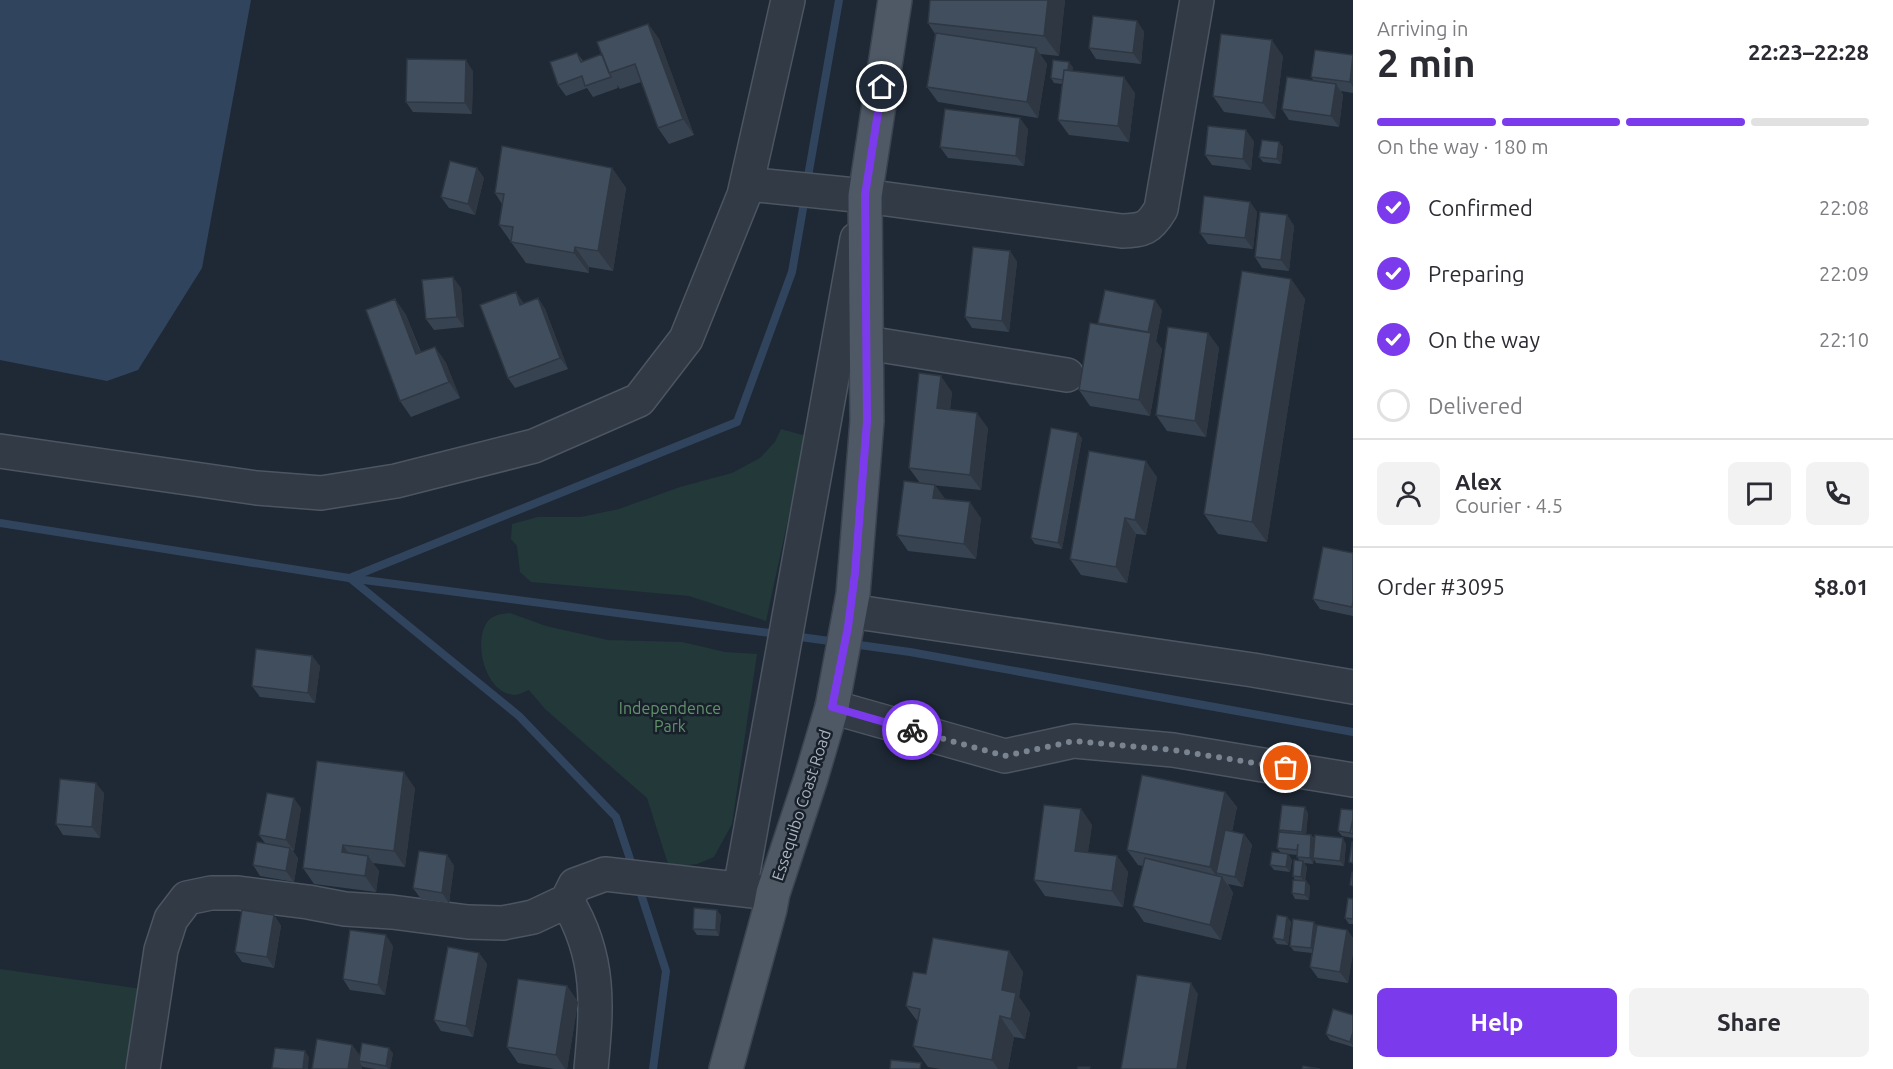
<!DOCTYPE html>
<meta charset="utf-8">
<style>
:root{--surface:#fff;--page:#f2f2f3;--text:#2b2b33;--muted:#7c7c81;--line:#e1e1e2;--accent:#7c3aed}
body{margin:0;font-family:Ubuntu,sans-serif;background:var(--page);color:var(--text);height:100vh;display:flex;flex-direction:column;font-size:22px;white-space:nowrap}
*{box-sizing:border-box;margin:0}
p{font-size:20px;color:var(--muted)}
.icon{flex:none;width:33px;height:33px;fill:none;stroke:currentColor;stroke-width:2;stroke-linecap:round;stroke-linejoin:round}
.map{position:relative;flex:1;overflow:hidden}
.sheet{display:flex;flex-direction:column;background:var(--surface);width:540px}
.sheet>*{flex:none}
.pin{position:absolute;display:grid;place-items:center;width:51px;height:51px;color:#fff;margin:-26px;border:3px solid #fff;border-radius:50%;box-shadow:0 2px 6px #0007}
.courier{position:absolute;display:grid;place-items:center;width:60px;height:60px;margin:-30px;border:4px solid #7c3aed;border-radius:50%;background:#fff;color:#222;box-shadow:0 2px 8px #0007}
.head em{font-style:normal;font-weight:700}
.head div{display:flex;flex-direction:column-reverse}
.head{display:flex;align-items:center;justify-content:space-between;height:102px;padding:0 24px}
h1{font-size:39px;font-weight:700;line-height:45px}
.bar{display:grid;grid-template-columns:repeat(4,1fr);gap:9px 6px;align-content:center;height:72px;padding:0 24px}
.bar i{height:8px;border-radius:4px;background:var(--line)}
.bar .selected{background:var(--accent)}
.bar p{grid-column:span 4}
.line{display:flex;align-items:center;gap:15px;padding:0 24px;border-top:2px solid var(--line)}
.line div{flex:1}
.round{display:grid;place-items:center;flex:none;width:63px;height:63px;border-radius:9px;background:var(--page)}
ol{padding:0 24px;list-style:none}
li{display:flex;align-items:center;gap:18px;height:66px}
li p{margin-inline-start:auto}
li .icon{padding:6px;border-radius:50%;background:var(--accent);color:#fff;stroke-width:4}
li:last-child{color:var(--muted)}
li i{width:33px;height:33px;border:3px solid var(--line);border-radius:50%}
.button{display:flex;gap:12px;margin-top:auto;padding:12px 24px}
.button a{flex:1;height:69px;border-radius:9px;background:var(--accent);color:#fff;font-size:24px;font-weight:700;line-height:69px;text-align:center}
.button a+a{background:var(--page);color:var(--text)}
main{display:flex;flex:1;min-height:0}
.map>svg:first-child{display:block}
.green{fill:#233839}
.water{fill:#31445d}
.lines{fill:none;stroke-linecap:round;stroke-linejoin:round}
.stream{stroke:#31445d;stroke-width:8}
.minor-casing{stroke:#4c5561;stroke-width:36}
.major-casing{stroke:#3b434f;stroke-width:36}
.minor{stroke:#323a46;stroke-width:33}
.major{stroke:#4f5966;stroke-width:33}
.wall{fill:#384351}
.shaded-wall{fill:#2e3742}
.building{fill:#414e5e;stroke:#2e3742;stroke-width:1.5}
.done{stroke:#7a8491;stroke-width:6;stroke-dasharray:0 10.8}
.route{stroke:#7c3aed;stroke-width:8}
.labels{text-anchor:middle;stroke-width:5;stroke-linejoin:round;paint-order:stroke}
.park-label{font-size:16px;fill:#63936e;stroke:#18202a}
.street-label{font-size:16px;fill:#abb5c3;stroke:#18202a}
</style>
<main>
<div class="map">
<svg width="1353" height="1069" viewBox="0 0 1353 1069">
<rect width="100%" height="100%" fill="#1e2935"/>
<path class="green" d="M781,429L806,436L766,621L689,596L531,582L520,572L517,546L511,539L512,524L538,517H581L619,509L680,487L732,473L760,458L775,442Z
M510,613L546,626L608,640L682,642L725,652L757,654L732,824L714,857L697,864L669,867L647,798L545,709L529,690C525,691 519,695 515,695C485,694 472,641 488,621C494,614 502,614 510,613Z
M0,969L149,990L134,1069H0Z"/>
<path class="water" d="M0,0H251L202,268L138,370L107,381L0,360Z"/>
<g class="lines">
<path class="stream" d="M807,182L839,0
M0,523L349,578L778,634
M352,577L737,422L792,272L805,197
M351,579L519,716L616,817L633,868
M793,636L837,642
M852,644L910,652L1353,732
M639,888L666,971L653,1069"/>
<defs>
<path id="minor" d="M747,184L865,196L1122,231C1144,230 1149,229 1161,209L1197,0
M867,343L1067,375
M0,451L257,488L321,493L396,481L534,446L639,400L686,339L744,195L788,0
M850,611L1253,670L1353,687
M832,707L1005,756L1074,741L1173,750L1353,780
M740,889L857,239
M143,1069L161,950L171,919L187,898L211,893H238L308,902L345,909L392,912L468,922L503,923L533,917L567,901
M591,1069C597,1007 601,957 567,901L575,885L605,874L762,892"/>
<path id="major" d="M726,1069L770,909L773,893L811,778L832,707L853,594L867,421L865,196L895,0"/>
</defs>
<use href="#minor" class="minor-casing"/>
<use href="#major" class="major-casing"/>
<use href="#minor" class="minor"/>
<use href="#major" class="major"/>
</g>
<path class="wall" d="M1065,0L1059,56L1040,54L1047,64L1038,118L938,102L927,87L935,34L928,23Z
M1137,21L1144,32L1141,64L1096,59L1089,48Z
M648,24L659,39L694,135L669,144L658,128L641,82L620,89L617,85L618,88L593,97L587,88L566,96L558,85L577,53L583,61L602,54Z
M1353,55V93L1341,91L1343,95L1339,127L1289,120L1282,109L1314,81L1311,77Z
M1283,56L1275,119L1224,112L1213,96Z
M1073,67L1072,71L1135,93L1129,142L1069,135L1058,120L1062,84L1054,83L1051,78Z
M473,71L472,114L413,112L406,102Z
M1028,129L1024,166L948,158L940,147Z
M1254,141L1251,170L1212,165L1205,155Z
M1279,142L1283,147L1281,164L1263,162L1259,157Z
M477,168L484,178L475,215L449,208L441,197Z
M612,168L626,188L613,271L589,267V273L526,263L499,225L502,204L495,193Z
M1250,202L1257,212L1253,249L1208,244L1200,233Z
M1287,215L1294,226L1289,271L1262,268L1255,257Z
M1010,251L1017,262L1009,332L972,328L965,317Z
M1291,279L1305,299L1267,542L1218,534L1204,514Z
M461,288L464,327L434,330L426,319Z
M538,298L545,309L568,369L515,388L508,378L523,302L524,304Z
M395,299L406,315L421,352L435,347L446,363L460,398L411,417L400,401Z
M1162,310L1156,341L1162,349L1150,416L1090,406L1079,390L1100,324L1098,323Z
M1208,333L1219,348L1206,437L1167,431L1156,415Z
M952,392L950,410L988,428L981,490L921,484L935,485L945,499L981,518L976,559L908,551L897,535L920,483L909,468Z
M1082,438L1062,549L1035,544L1031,538Z
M1157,477L1146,535L1136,534L1127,583L1081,575L1070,559Z
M1353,553V616L1320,609L1313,599Z
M312,656L320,666L315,703L260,697L252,686Z
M415,788L405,867L373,863L379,871L376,892L314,884L303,868Z
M1225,792L1237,807L1232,832L1244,834L1252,845L1243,887L1228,884L1233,893L1221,940L1144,922L1133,906L1143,866L1138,865L1127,850Z
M104,793L100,838L63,835L56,824Z
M301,808L294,851L292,850L298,858L294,882L260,876L253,865L265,843L259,835Z
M1081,809L1092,825L1088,852L1117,856L1128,872L1123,907L1045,896L1034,880Z
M1353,810V838L1342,836L1338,831Z
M1308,813L1306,834L1311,835L1315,839L1346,844L1344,866L1316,863L1314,859L1313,864L1304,863L1307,867L1305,881H1306L1310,886L1309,900L1295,899L1292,893L1295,880L1293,876L1300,861L1297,857V855L1288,854L1292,860L1290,872L1274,870L1270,865L1281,853L1277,848L1281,832L1279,830Z
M447,855L454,866L449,903L421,899L413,888Z
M1353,899V924H1349L1345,918Z
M274,915L281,926L274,968L242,962L235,952Z
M721,915L719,936L697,935L693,929Z
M1287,917L1291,922L1288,945L1277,944L1273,938Z
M1317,926L1347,930L1353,938V953L1348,983L1318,978L1310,967L1312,953L1294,951L1290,946Z
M393,946L385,995L350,990L343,979Z
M1009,951L1023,972L1019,997L1030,1013L1025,1039L1014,1037L1008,1069H941L928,1067L913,1046L918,1022L906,1006L926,974Z
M479,953L487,964L473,1037L441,1031L434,1020Z
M567,986L578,1002L567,1069H555L518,1063L507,1047Z
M1353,1015V1047L1330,1040L1326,1034Z
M352,1045L360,1056L393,1053L390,1069H376L363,1067L362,1066V1069H312Z"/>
<path class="shaded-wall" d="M1048,0H1065L1059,56L1044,36Z
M1137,21L1144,32L1141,64L1133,53Z
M648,24L659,39L694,135L683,119Z
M1272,40L1283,56L1275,119L1263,103Z
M1036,48L1047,64L1038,118L1027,102Z
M1353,58V87L1350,82Z
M466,60L473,71L472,114L465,103Z
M1069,62L1073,67L1070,86L1066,80Z
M1124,77L1135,93L1129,142L1118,126Z
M1336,84L1343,95L1339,127L1331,116Z
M1020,118L1028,129L1024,166L1016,156Z
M1246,130L1254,141L1251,170L1243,159Z
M1279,142L1283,147L1281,164L1277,159Z
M477,168L484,178L475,215L468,204Z
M612,168L626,188L613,271L598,251Z
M1250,202L1257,212L1253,249L1245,238Z
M1287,215L1294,226L1289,271L1281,260Z
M575,247L589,267V273L574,253Z
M1010,251L1017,262L1009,332L1002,321Z
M453,277L461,288L464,327L457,317Z
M1291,279L1305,299L1267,542L1252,522Z
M516,292L523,302L528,316L520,305Z
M538,298L545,309L568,369L560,358Z
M395,299L406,315L427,370L416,354Z
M1155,300L1162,310L1156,341L1162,349L1150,416L1139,400L1148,332Z
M1208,333L1219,348L1206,437L1195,421Z
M435,347L446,363L460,398L449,382Z
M941,376L952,392L948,424L937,408Z
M977,413L988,428L981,490L970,475Z
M1078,433L1082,438L1062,549L1058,543Z
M1146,461L1157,477L1146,535L1135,520Z
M935,485L946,501L933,498Z
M970,502L981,518L976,559L964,544Z
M1125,518L1136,534L1127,583L1116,567Z
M312,656L320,666L315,703L308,693Z
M404,772L415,788L405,867L394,851Z
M96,783L104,793L100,838L92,827Z
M1225,792L1237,807L1223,874L1216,873L1221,880L1222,877L1233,893L1221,940L1210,925L1221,882L1210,867Z
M294,798L301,808L294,851L286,840Z
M1305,807L1308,813L1306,838L1302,832Z
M1081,809L1092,825L1086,866L1075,851Z
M1244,834L1252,845L1243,887L1235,877Z
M1311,835L1315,840L1313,858L1314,859L1313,864L1310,858Z
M1343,838L1346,844L1344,866L1340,861Z
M343,845L354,861L342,852Z
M290,848L298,858L294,882L286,871Z
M1288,854L1292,860L1290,872L1286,867Z
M447,855L454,866L449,903L442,893Z
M368,856L379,871L376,892L365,876Z
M1117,856L1128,872L1123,907L1112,891Z
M1303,861L1307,867L1304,882L1301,877Z
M1306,881L1310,886L1309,900L1305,895Z
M717,910L721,915L719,936L716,930Z
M274,915L281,926L274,968L267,957Z
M1287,917L1291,922L1288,945L1284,940Z
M1314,922L1318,927L1315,954L1311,948Z
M1347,930L1353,938V953L1348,983L1340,972Z
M386,935L393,946L385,995L378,985Z
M1009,951L1023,972L1019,997L1030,1013L1025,1039L1011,1019L1002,990Z
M479,953L487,964L473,1037L466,1026Z
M1191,983L1198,994L1186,1069H1177Z
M567,986L578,1002L567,1069H565L556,1055Z
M1000,1016L1014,1037L1008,1069H998L992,1060Z
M1353,1032V1046L1350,1042Z
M352,1045L363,1060L359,1061L362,1066V1069H348Z
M389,1048L393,1053L390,1069H388L386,1066Z
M305,1051L309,1057L308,1069H303Z"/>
<path class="building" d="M930,0H1048L1044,36L928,23Z
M1093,16L1137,21L1133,53L1089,48Z
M648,24L683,119L658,128L635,64L609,73L597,42Z
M936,33L1036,48L1027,102L927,87Z
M1221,34L1272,40L1263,103L1213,96Z
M1315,50L1353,55L1350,82L1311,77Z
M577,53L581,62L602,54L611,77L585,86L582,76L558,85L550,62Z
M407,59L466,60L465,103L406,102Z
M1053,60L1069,62L1068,70H1064L1063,80L1051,78Z
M1064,70L1124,77L1118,126L1058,120Z
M1287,77L1336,84L1331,116L1282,109Z
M945,109L1020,118L1016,156L940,147Z
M1208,126L1246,130L1243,159L1205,155Z
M1262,140L1279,142L1277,159L1259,157Z
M502,146L612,168L598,251L575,247L574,253L511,242L513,227L499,225L504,194L495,193Z
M450,161L477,168L468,204L441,197Z
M1204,196L1250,202L1245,238L1200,233Z
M1260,212L1287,215L1281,260L1255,257Z
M973,247L1010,251L1002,321L965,317Z
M1242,271L1291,279L1252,522L1204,514Z
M453,277L457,317L426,319L422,280Z
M1105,290L1155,300L1148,332L1098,323Z
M516,292L520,305L538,298L560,358L508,378L480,305Z
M395,299L416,354L435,347L449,382L400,401L366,310Z
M1090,323L1151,333L1139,400L1079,390Z
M1168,327L1208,333L1195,421L1156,415Z
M919,373L941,376L937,408L977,413L970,475L909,468Z
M1051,428L1078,433L1058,543L1031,538Z
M1089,451L1146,461L1135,520L1125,518L1116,567L1070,559Z
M904,481L935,485L933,498L970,502L964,544L897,535Z
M1323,547L1353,553V601L1352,607L1313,599Z
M256,649L312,656L308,693L252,686Z
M317,761L404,772L394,851L343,845L342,852L368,856L365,876L303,868Z
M1142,775L1225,792L1210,867L1127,850Z
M60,779L96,783L92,827L56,824Z
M267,793L294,798L286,840L259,835Z
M1044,805L1081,809L1075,851L1117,856L1112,891L1034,880Z
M1282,805L1305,807L1302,832L1279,830Z
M1341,809L1353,810V819L1350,833L1338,831Z
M1353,820V834L1350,833Z
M1225,830L1244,834L1235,877L1216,873Z
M1279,832L1311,835L1310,858L1297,857L1298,844L1297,850L1277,848Z
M1315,835L1343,838L1340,861L1313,858Z
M257,842L290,848L286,871L253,865Z
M1352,842L1353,843V863L1349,862Z
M419,851L447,855L442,893L413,888Z
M1272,852L1288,854L1286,867L1270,865Z
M1145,858L1222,877L1210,925L1133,906Z
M1294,860L1303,861L1301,877L1293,876Z
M1352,872H1353V886L1350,885Z
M1293,880L1306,881L1305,895L1292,893Z
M1348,898L1353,899V919L1345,918Z
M694,908L717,910L716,930L693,929Z
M242,910L274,915L267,957L235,952Z
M1277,915L1287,917L1284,940L1273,938Z
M1293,919L1314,922L1311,948L1290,946Z
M1317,925L1347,930L1340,972L1310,967Z
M350,930L386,935L378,985L343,979Z
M933,938L1009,951L1002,990L1016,993L1011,1019L1000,1016L992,1060L913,1046L920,1009L906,1006L913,972L926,974Z
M448,947L479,953L466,1026L434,1020Z
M1137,975L1191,983L1177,1069H1121Z
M518,979L567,986L556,1055L507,1047Z
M1333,1009L1353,1015V1032L1350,1042L1326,1034Z
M317,1039L352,1045L348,1069H312Z
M362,1043L389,1048L386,1066L359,1061Z
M275,1048L305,1051L303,1069H285L272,1068Z
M891,1060L921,1063L920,1069H890Z
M1303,1066L1320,1069H1302Z
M1078,1067H1090L1089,1069H1078Z"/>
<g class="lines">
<path class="done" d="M912,730L1005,756L1074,741L1173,750L1286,768"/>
<path class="route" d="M882,87L865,195L867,421L855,573L848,627L832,707L912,730"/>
</g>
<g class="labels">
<g class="park-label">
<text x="670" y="714">Independence<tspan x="670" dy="18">Park</tspan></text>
</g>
<g class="street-label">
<text transform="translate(801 805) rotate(-72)" y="6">Essequibo Coast Road</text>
</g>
</g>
</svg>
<div class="pin" style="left:1286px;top:768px;background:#ea580c"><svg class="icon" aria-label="bag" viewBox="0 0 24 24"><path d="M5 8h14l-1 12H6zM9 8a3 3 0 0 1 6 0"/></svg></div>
<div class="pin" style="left:882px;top:87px;background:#1f2937"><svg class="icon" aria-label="home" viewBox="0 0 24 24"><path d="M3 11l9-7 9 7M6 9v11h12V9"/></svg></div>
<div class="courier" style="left:912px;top:730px"><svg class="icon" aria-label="bike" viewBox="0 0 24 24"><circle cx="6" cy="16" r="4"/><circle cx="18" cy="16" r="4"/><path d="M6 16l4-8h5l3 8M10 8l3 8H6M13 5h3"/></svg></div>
</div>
<section class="sheet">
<div class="head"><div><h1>2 min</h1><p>Arriving in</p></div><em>22:23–22:28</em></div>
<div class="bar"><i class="selected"></i><i class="selected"></i><i class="selected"></i><i></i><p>On the way · 180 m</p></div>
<ol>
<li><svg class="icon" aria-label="check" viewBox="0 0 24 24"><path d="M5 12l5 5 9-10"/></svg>Confirmed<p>22:08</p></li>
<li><svg class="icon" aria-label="check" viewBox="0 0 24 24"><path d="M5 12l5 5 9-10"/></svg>Preparing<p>22:09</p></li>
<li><svg class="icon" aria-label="check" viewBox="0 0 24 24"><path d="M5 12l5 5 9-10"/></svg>On the way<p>22:10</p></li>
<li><i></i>Delivered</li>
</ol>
<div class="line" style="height:108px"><a class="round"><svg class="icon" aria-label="person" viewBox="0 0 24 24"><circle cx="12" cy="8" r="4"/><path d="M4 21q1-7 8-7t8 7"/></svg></a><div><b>Alex</b><p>Courier · 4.5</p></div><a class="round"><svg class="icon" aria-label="chat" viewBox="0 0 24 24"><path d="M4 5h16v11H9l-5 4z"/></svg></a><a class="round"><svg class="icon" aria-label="phone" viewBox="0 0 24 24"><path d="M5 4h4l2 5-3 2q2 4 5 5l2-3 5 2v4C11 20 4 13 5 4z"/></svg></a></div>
<div class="line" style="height:78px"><div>Order #3095</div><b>$8.01</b></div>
<div class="button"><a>Help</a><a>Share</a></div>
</section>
</main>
